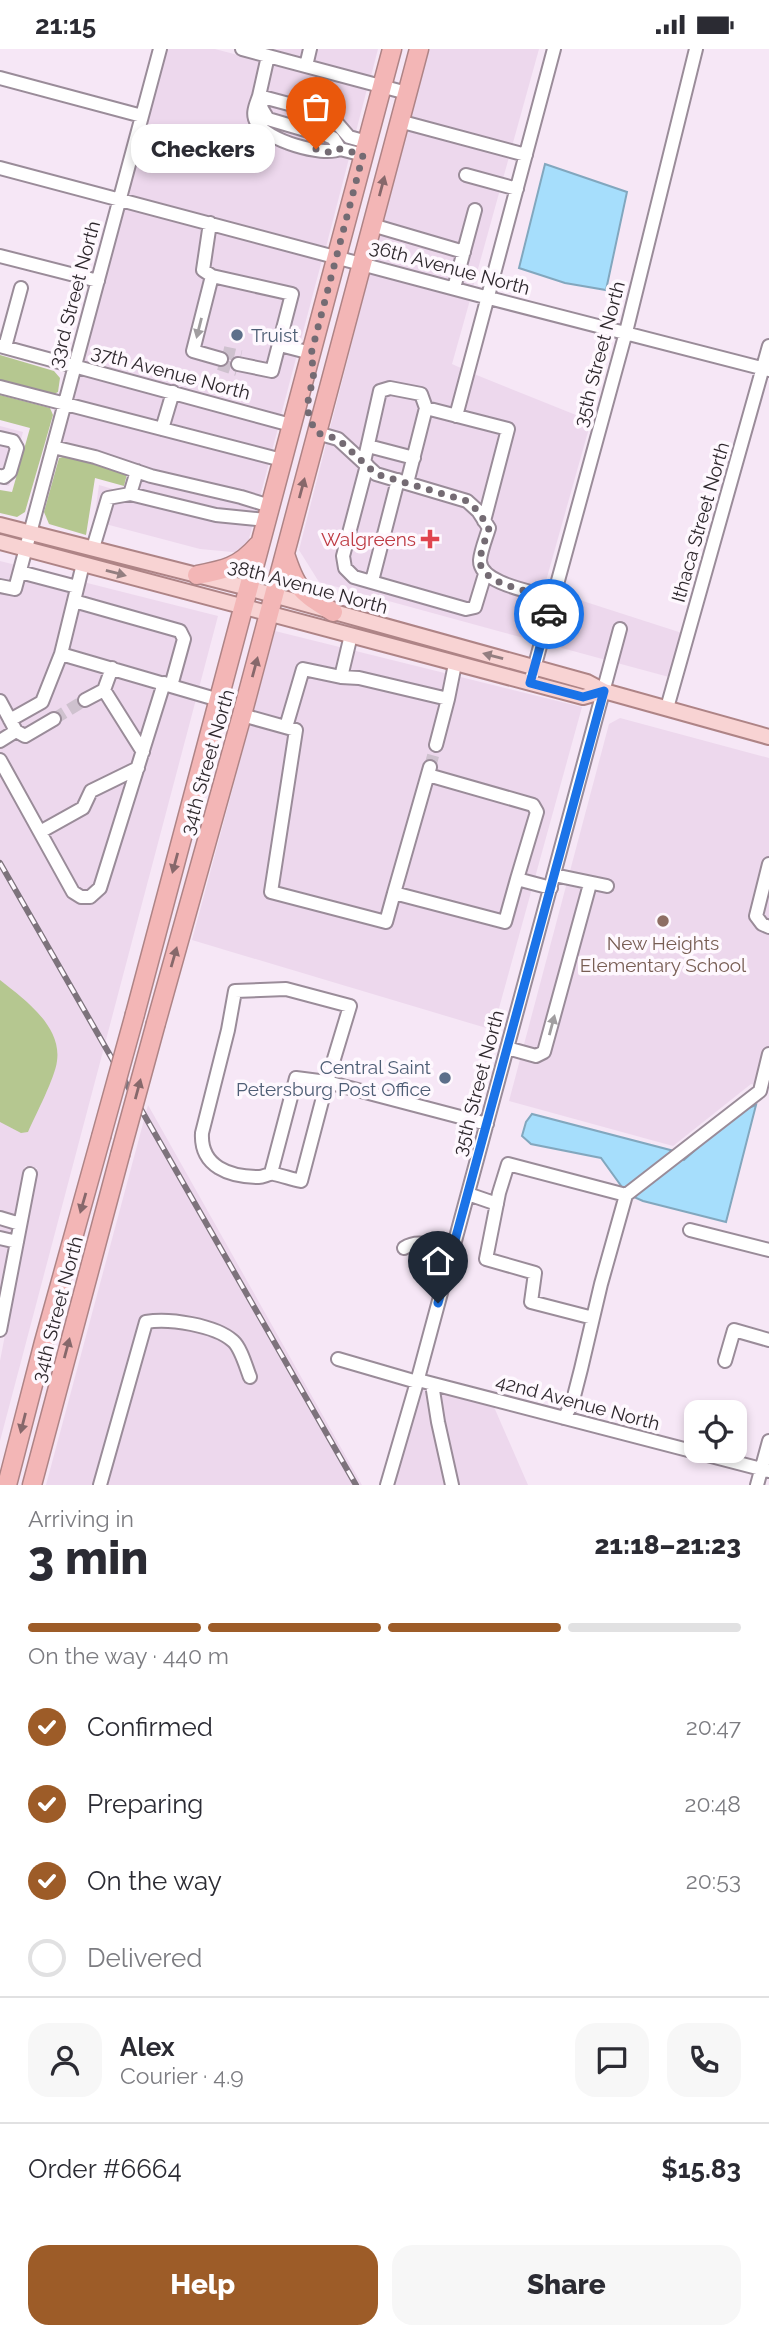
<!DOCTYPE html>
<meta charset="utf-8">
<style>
:root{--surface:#fff;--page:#f7f7f7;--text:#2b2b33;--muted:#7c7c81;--line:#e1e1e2;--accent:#9d5c28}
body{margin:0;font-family:Raleway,sans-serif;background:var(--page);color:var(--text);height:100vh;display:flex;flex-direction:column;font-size:26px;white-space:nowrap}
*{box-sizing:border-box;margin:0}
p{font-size:23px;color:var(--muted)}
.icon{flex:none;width:38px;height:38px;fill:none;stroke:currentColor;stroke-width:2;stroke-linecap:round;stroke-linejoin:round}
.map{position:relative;height:1436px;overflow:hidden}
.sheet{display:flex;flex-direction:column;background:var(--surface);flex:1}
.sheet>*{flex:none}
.buttons{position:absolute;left:684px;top:1351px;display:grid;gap:14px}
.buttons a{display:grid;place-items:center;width:63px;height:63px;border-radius:14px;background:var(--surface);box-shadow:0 4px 10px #0003;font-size:35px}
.pin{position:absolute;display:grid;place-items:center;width:60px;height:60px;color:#fff;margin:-72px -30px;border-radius:50% 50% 50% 0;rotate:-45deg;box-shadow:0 0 7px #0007}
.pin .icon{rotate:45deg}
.courier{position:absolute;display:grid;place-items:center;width:70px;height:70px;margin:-35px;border:5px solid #1a73e8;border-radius:50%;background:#fff;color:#222;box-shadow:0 2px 9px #0007}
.bubble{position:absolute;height:49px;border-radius:21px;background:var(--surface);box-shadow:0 4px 10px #0003;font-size:23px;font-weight:800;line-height:49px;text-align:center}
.summary em{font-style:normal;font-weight:800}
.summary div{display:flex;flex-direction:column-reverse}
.summary{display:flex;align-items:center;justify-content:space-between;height:119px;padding:0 28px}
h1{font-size:46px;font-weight:800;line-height:52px}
.bar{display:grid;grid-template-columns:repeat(4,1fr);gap:10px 7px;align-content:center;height:84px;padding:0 28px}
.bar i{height:9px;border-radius:5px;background:var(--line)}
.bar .on{background:var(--accent)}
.bar p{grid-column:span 4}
.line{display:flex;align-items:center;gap:18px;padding:0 28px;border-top:2px solid var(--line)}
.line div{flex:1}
.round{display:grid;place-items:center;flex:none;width:74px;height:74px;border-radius:21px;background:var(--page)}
ol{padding:0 28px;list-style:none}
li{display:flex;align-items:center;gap:21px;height:77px}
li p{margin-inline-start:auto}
li .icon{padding:7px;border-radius:50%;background:var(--accent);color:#fff;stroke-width:4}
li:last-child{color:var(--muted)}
li i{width:38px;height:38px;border:4px solid var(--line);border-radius:50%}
.primary-button{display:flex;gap:14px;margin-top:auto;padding:14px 28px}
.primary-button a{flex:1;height:80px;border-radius:21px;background:var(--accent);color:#fff;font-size:28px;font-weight:800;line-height:80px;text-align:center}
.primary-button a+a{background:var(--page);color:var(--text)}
.status{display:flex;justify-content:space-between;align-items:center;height:49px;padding:0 35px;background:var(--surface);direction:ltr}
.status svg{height:19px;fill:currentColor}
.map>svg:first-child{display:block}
.built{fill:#edd8ed}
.green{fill:#b5c790}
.water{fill:#a6defc;stroke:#82a7be;stroke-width:2}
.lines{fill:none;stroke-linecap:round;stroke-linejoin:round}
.minor-tunnel{stroke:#cec1ce;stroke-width:12;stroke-dasharray:12 6;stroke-linecap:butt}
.minor-casing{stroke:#9a8c99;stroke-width:16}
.major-casing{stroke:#ae8486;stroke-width:18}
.highway-casing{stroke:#ae8486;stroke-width:21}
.minor{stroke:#fff;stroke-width:12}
.major{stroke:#f8d3d3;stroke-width:14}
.highway{stroke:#f3b6b6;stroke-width:18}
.rail-casing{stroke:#7d737c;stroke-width:6}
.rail{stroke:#fef8fe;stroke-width:3.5;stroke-dasharray:10;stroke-linecap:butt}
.highway-bridge-casing{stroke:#ae8486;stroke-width:21;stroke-linecap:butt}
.highway-bridge{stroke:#f3b6b6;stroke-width:18}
.oneway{fill:#87686b}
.oneway2{fill:#a19ea0}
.oneway3{fill:#937e80}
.done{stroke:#746b73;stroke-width:7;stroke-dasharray:0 12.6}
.route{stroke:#1a73e8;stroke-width:9}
.service-dot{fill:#5c6f8a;stroke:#fef8fe;stroke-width:2.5}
.health-dot{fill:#e0444e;stroke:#fef8fe;stroke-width:2.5}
.education-dot{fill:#8d6e63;stroke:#fef8fe;stroke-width:2.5}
.labels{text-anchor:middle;stroke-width:7;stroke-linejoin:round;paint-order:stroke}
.street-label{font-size:19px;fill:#2e282d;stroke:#fef8fe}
.service-label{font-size:19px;fill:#4e5e75;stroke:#fef8fe;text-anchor:start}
.health-label{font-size:19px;fill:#be3a42;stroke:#fef8fe;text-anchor:end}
.education-label{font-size:19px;fill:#785e54;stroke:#fef8fe}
</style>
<div class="status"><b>21:15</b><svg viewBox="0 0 49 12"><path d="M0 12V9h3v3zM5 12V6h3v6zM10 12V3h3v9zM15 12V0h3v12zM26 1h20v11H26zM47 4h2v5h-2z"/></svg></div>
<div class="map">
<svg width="769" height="1436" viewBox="0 0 769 1436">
<rect width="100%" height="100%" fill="#f6e7f6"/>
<path class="built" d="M166,0H215L367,40L326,198L127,145Z
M269,0H378L371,27Z
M427,0H539L473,238L373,210Z
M124,159L322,211L281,366L83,312Z
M370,223L470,251L452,315L463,320L449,372L461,375L474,325L591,372L544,539L549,541L535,592L319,533L299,501Z
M79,325L278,379L246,501L243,504L200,500L94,472L99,436L123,443L129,438L132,422L58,404Z
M0,377L23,383L9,437L0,435Z
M0,512L218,567L0,1392V1312L37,1119L25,1117L0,1249Z
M561,545L682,584L669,628L547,595Z
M275,582L582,658L493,981L192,891Z
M620,669L769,709V1039L751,1035L673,1097L509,1052L609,675Z
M148,1056L362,1436H46Z
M422,1339L494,1358L528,1436H393Z"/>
<path class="green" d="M0,306L54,322L60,329L58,343L52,346L0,333Z
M0,346L50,359L53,366L25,463L17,468L0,464V441L12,443L30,379L0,371Z
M63,408L125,421L127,425L124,437L95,429L86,486L49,475L44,463L59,409Z
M0,931C24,950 62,977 57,1012C55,1029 36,1065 28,1083L21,1084L0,1073Z"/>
<path class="water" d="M545,115L627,143L606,241L565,234L519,219Z
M756,1056L726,1173L643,1152L627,1145L601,1109L531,1095L522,1087L526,1073L532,1065L674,1102L684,1111L738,1063Z"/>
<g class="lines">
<path class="minor-tunnel" d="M223,303L241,307
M219,315L237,321
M54,670L85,651
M430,718L436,696"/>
<defs>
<path id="minor" d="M242,0L407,44
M268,7L259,47L330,66L349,88L367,93
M306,17L310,0
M0,29L142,67
M259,47C256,56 251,65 257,74C267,91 322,108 340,100
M259,47L262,60L268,70L319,85
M399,72L526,106
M328,87L333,89L340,100L364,106
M0,119L489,249L769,321
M466,126L517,140
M210,174L203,221L212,227L292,245L272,322L238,315
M372,176L464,203
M0,207L98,232
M212,227L193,302L221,310
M454,239L475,161
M280,296L311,304
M0,297L291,376
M5,298L21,239
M0,338L282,411
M456,367L554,0
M162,380L173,343
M317,384L338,390L376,425L467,452L478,462L489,479C486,489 481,501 480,511C479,535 535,543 553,549
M0,389L13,392L17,399L10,423L4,428L0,427
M368,397L414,409
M53,398L95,408L151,427L241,448L270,457
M364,413L380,342L390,339L421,345L426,359
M367,416L343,507L345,519L354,528L466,560L475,558L485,525
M407,434L426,359L508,380L484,472
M130,445L216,466L266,471
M93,499L108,449L130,445L137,422
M83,515L61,605L219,651
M20,523L77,538
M372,532L398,431
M0,537L15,540L160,0
M74,552L180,582L184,590L171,637
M112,619L104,641L143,703
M341,628L351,586
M530,634L626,283L696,0
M85,651L104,641
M0,652L16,682L0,692
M667,659L769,297
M242,666L296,681L271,843L386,873L394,844L505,873L517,830L551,839
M10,671L42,653L61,605
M286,678L303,620L341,628L359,629L448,650L455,615
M16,682L25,687L54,670
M436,696L448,650
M0,711L73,843L81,848H90L100,839L164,634
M428,726L533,756L537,763L517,830
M40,783L83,759L91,742L138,719
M769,815L756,867L762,875L769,878
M554,826L607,837
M394,844L430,718
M507,999L536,1007L544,1003L590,835
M271,1124L296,1029L327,1033L350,957L286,940L235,942L228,981L202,1084C200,1118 230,1128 259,1128C264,1128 269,1124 274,1125C283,1127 292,1130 301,1132L327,1033L487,1075
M468,1145L497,1155
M0,1169L20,1175
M690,1181L769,1201
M0,1189L17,1193
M404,1199C419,1189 436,1198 452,1203
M593,1269L531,1253L535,1224L486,1210L499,1144L508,1115L626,1146
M0,1281L30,1125
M338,1310L417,1333
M725,1312L734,1281L769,1291
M418,1331L769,1422
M432,1335L438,1373L452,1436
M564,1369L572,1355L581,1320L601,1235L626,1146L760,1042L769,1005
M100,1436L146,1273C169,1269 215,1276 233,1292C241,1299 246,1318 250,1328
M387,1436L417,1333L620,580
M757,1436L769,1392"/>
<path id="major" d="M0,476L248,539L587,633L604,642L769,688
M0,493L583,648L604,642"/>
<path id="highway" d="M285,505C297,542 301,542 333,563
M197,526C224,521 239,518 258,496
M135,965L392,0
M156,974L242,666L419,0
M7,1436L44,1293L101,1088
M32,1436L120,1106"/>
</defs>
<use href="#minor" class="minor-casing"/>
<use href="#major" class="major-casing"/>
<use href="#highway" class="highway-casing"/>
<use href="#minor" class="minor"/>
<use href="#major" class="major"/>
<use href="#highway" class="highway"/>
<defs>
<path id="rail" d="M0,814L356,1436"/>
</defs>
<use href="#rail" class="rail-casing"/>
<use href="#rail" class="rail"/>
<defs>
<path id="highway-bridge" d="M101,1088L135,965
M120,1106L156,974"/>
</defs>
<use href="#highway-bridge" class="highway-bridge-casing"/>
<use href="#highway-bridge" class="highway-bridge"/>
</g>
<defs><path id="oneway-solid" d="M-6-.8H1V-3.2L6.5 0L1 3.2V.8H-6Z" transform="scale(1.75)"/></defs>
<g class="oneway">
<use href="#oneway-solid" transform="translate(382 137) rotate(-75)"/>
<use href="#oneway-solid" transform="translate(302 439) rotate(-75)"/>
<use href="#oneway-solid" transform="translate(255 618) rotate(-75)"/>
<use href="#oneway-solid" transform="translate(175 814) rotate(105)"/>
<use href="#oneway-solid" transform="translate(174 908) rotate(-74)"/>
<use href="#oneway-solid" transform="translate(138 1040) rotate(-75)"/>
<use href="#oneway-solid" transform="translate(83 1154) rotate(106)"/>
<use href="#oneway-solid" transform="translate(67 1299) rotate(-75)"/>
<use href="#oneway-solid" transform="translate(23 1374) rotate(104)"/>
</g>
<g class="oneway2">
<use href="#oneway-solid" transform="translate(199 279) rotate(104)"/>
<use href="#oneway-solid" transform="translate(552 976) rotate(-75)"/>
</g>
<g class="oneway3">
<use href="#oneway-solid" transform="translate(116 524) rotate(15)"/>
<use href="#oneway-solid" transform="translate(493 607) rotate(-165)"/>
</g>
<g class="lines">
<path class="done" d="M316,100L332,104L340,100L363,106L310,309C320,325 306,343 308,361C309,370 313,377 317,384L338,390L376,425L467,452L478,462L489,479C486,489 481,501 480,511C479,536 535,543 553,549L549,565"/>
<path class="route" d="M438,1254L604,642L583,648L530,634L549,565"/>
</g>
<g class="service-dot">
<circle cx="237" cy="286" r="7"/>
<circle cx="445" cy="1029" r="7"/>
</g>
<path class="health-dot" d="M426.5 479.5h7v7h7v7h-7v7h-7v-7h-7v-7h7z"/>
<circle class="education-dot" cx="663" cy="872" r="7"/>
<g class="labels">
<g class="street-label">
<text transform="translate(450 218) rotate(15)" y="7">36th Avenue North</text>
<text transform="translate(74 245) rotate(-75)" y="7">33rd Street North</text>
<text transform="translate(599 305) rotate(-75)" y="7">35th Street North</text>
<text transform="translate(171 323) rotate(15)" y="7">37th Avenue North</text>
<text transform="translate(700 473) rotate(-74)" y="7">Ithaca Street North</text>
<text transform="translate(308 537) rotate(15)" y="7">38th Avenue North</text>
<text transform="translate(207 713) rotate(-74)" y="7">34th Street North</text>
<text transform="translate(478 1034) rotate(-75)" y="7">35th Street North</text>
<text transform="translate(57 1260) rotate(-75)" y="7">34th Street North</text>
<text transform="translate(578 1353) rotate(15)" y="7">42nd Avenue North</text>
</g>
<g class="service-label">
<text x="251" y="293">Truist</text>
<text x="431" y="1025" text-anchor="end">Central Saint<tspan x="431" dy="22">Petersburg Post Office</tspan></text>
</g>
<g class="health-label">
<text x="416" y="497">Walgreens</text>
</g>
<g class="education-label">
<text x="663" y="901">New Heights<tspan x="663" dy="22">Elementary School</tspan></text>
</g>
</g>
</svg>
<div class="buttons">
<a><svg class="icon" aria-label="locate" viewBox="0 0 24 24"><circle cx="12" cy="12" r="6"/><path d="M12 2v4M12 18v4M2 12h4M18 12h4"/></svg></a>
</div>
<div class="pin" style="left:316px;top:100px;background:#ea580c"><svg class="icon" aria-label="bag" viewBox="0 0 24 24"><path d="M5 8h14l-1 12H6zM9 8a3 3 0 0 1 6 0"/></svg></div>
<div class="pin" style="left:438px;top:1254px;background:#1f2937"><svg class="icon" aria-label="home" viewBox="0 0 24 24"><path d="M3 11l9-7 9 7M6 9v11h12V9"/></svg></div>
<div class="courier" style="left:549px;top:565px"><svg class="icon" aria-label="car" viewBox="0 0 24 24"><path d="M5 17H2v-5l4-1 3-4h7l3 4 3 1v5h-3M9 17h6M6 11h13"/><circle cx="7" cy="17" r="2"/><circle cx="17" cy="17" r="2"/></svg></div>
<div class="bubble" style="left:131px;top:75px;width:144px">Checkers</div>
</div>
<section class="sheet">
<div class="summary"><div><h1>3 min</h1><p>Arriving in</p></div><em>21:18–21:23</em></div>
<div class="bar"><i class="on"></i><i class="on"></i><i class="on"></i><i></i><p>On the way · 440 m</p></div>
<ol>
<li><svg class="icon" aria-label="check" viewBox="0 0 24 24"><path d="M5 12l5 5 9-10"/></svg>Confirmed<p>20:47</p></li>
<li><svg class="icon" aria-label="check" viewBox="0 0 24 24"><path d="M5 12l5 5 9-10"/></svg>Preparing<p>20:48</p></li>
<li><svg class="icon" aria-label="check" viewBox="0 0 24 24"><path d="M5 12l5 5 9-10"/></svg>On the way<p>20:53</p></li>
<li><i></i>Delivered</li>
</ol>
<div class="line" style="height:126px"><a class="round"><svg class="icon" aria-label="person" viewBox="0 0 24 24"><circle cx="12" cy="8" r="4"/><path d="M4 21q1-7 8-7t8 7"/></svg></a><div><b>Alex</b><p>Courier · 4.9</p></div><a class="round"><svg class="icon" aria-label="chat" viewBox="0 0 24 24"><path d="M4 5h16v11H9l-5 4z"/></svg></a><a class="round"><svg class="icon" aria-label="phone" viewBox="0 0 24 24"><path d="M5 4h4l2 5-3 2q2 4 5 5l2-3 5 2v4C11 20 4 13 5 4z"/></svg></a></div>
<div class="line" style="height:91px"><div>Order #6664</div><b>$15.83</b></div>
<div class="primary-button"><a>Help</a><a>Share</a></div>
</section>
